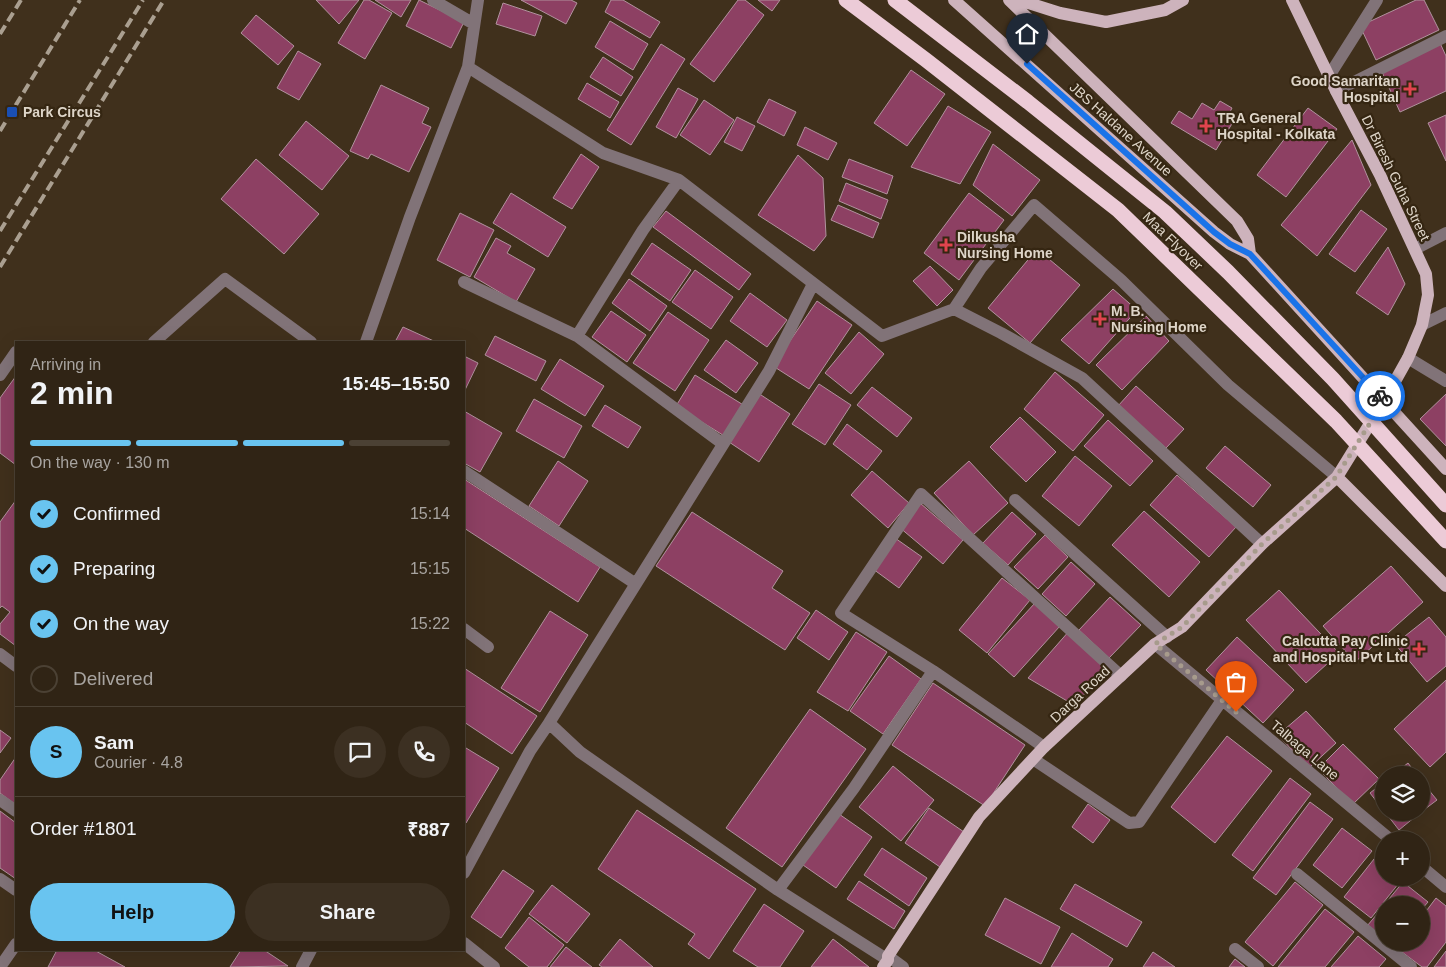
<!DOCTYPE html>
<meta charset="utf-8">
<style>
:root{--surface:#302415;--page:#3c3022;--text:#f1f3f6;--muted:#a8a4a0;--line:#4b4134;--accent:#69c4f0}
body{margin:0;font-family:Helvetica,sans-serif;background:var(--page);color:var(--text);height:100vh;display:flex;flex-direction:column;font-size:19px;white-space:nowrap}
*{box-sizing:border-box;margin:0}
p{font-size:16px;color:var(--muted)}
.icon{flex:none;width:28px;height:28px;fill:none;stroke:currentColor;stroke-width:2;stroke-linecap:round;stroke-linejoin:round}
.map{position:relative;flex:1;overflow:hidden}
.details{position:absolute;left:15px;top:341px;width:450px;height:610px;display:flex;flex-direction:column;background:var(--surface);border-radius:0px;box-shadow:0 5px 20px #0002,0 0 0 1px var(--line)}
.details>*{flex:none}
.tools{position:absolute;left:1375px;top:766px;display:grid;gap:10px}
.tools a{display:grid;place-items:center;width:55px;height:55px;border-radius:50%;background:var(--surface);box-shadow:0 5px 20px #0002,0 0 0 1px var(--line);font-size:25px}
.pin{position:absolute;display:grid;place-items:center;width:42px;height:42px;color:#fff;margin:-51px -21px;border-radius:50% 50% 50% 0;rotate:-45deg;box-shadow:0 0 5px #0007}
.pin .icon{rotate:45deg}
.courier{position:absolute;display:grid;place-items:center;width:50px;height:50px;margin:-25px;border:4px solid #1a73e8;border-radius:50%;background:#fff;color:#222;box-shadow:0 1px 6px #0007}
.headline em{font-style:normal;font-weight:800}
.headline div{display:flex;flex-direction:column-reverse}
.headline{display:flex;align-items:center;justify-content:space-between;height:85px;padding:0 15px}
h1{font-size:32px;font-weight:800;line-height:38px}
.bar{display:grid;grid-template-columns:repeat(4,1fr);gap:8px 5px;align-content:center;height:60px;padding:0 15px}
.bar i{height:6px;border-radius:4px;background:var(--line)}
.bar .active{background:var(--accent)}
.bar p{grid-column:span 4}
.line{display:flex;align-items:center;gap:12px;padding:0 15px;border-top:1px solid var(--line)}
.line div{flex:1}
.round{display:grid;place-items:center;flex:none;width:52px;height:52px;border-radius:26px;background:var(--page)}
ol{padding:0 15px;list-style:none}
li{display:flex;align-items:center;gap:15px;height:55px}
li p{margin-inline-start:auto}
li .icon{padding:5px;border-radius:50%;background:var(--accent);color:#111;stroke-width:4}
li:last-child{color:var(--muted)}
li i{width:28px;height:28px;border:2px solid var(--line);border-radius:50%}
.cta{display:flex;gap:10px;margin-top:auto;padding:10px 15px}
.cta a{flex:1;height:58px;border-radius:30px;background:var(--accent);color:#111;font-size:20px;font-weight:800;line-height:58px;text-align:center}
.cta a+a{background:var(--page);color:var(--text)}
.map>svg:first-child{display:block}
.building{fill:#8d4063;stroke:#b1929e}
.lines{fill:none;stroke-linecap:round;stroke-linejoin:round}
.minor{stroke:#817378;stroke-width:12}
.major{stroke:#cdb3bc;stroke-width:12}
.highway{stroke:#eccbd7;stroke-width:15}
.rail{stroke:#aa9f90;stroke-width:4;stroke-dasharray:10 5;stroke-linecap:butt}
.done{stroke:#a79b8c;stroke-width:5;stroke-dasharray:0 9}
.route{stroke:#1a73e8;stroke-width:6}
.health-dot{fill:#e0444e;stroke:#352612;stroke-width:2}
.transit-dot{fill:#1a4fb4;stroke:#352612;stroke-width:2}
.labels{text-anchor:middle;stroke-width:4.5;stroke-linejoin:round;paint-order:stroke}
.poi-label{font-size:14px;font-weight:bold;fill:#ded5c8;stroke:#352612;text-anchor:start}
.street-label{font-size:14px;fill:#ded5c8;stroke:#352612}
</style>
<div class="map">
<svg width="1446" height="967" viewBox="0 0 1446 967">
<rect width="100%" height="100%" fill="#40301c"/>
<path class="building" d="M316,0H359L339,24Z
M364,0H369L392,13L365,59L338,43Z
M375,0H411L401,17Z
M419,0L464,22L451,48L406,26Z
M521,0H571L577,3L566,24Z
M611,0H623L660,22L650,38L605,12Z
M738,0H745L764,15L714,82L690,64Z
M758,0H780L772,11Z
M1416,0H1424L1439,30L1376,60L1360,26Z
M503,3L542,16L535,36L496,24Z
M256,15L294,46L278,65L241,33Z
M610,21L648,44L633,70L595,47Z
M1440,43L1446,56V91L1400,112L1381,70Z
M661,44L685,59L631,145L607,130Z
M298,51L321,64L299,100L277,88Z
M603,57L633,77L621,96L590,77Z
M911,70L945,94L907,146L874,123Z
M587,83L619,102L610,118L578,99Z
M381,85L429,108L422,123L431,127L409,172L371,154L368,159L350,151Z
M678,88L698,99L676,138L656,127Z
M769,99L796,112L784,136L757,122Z
M704,100L734,120L710,155L680,135Z
M1220,101L1232,108L1227,118L1233,122L1216,150L1171,123L1179,111L1192,119L1202,103L1214,110Z
M948,106L991,132L960,184L911,167Z
M1308,108L1337,129L1286,197L1257,175Z
M1446,115V161L1428,123Z
M737,117L755,126L742,151L724,142Z
M306,121L349,156L322,190L279,155Z
M805,127L837,143L828,160L797,145Z
M1352,140L1371,185L1317,256L1281,225Z
M993,144L1040,180L1012,216L973,185Z
M581,154L599,167L572,209L553,198Z
M798,155L823,178L826,236L814,251L758,215Z
M256,159L319,214L284,254L221,199Z
M849,159L893,176L887,194L842,177Z
M846,183L888,200L881,219L839,201Z
M511,193L566,227L548,257L493,223Z
M969,193L1004,220L959,280L924,253Z
M838,205L879,223L873,238L831,220Z
M1361,210L1387,229L1355,272L1329,254Z
M666,211L751,274L739,290L653,227Z
M460,213L494,230L470,277L437,260Z
M496,238L511,246L507,253L535,269L516,302L474,277Z
M652,243L691,270L670,301L631,274Z
M1388,247L1405,284L1388,315L1356,293Z
M1037,249L1080,285L1030,343L988,308Z
M930,266L953,290L937,306L913,281Z
M695,270L733,297L711,329L672,302Z
M629,279L667,306L650,331L612,303Z
M1113,289L1137,310L1089,364L1061,340Z
M750,293L787,320L767,347L730,321Z
M817,301L852,325L809,389L773,366Z
M611,311L646,335L627,362L592,337Z
M668,312L709,340L675,391L633,363Z
M1146,316L1169,341L1122,390L1096,365Z
M403,327L436,342H395Z
M859,332L884,354L851,394L825,373Z
M495,336L546,361L536,381L485,355Z
M726,340L758,363L736,393L704,370Z
M464,356L478,363L464,392Z
M560,359L604,386L585,416L541,389Z
M1055,372L1104,415L1073,451L1024,409Z
M695,375L745,406L726,437L676,406Z
M16,376V465L0,453V398Z
M819,384L851,405L825,445L792,424Z
M1136,386L1184,429L1166,448L1118,406Z
M872,387L912,418L897,437L857,405Z
M758,393L790,414L759,462L726,440Z
M1446,394V446L1420,419Z
M534,399L582,426L564,458L516,431Z
M605,405L641,427L628,448L592,426Z
M464,411L502,433L480,472L464,463Z
M1020,417L1056,452L1026,482L990,447Z
M1108,420L1153,461L1130,486L1084,446Z
M847,424L882,451L867,470L833,444Z
M1225,446L1271,485L1253,507L1206,468Z
M1075,456L1112,486L1079,526L1042,496Z
M558,461L588,481L559,526L529,506Z
M969,461L1008,503L973,535L934,493Z
M872,471L909,503L888,528L851,495Z
M1177,475L1236,527L1209,557L1150,505Z
M464,479L600,567L578,602L464,528Z
M16,500V646L0,634V624L10,612L2,606L0,608V522Z
M920,503L963,540L943,564L899,527Z
M1144,511L1200,562L1169,597L1112,545Z
M692,512L783,571L772,588L810,613L785,650L656,566Z
M1012,512L1036,534L1008,565L983,543Z
M1045,535L1068,557L1038,589L1014,567Z
M895,538L922,557L899,588L873,569Z
M1071,562L1095,584L1066,616L1042,594Z
M1391,566L1423,602L1355,662L1323,626Z
M1002,578L1030,600L987,653L959,630Z
M1279,590L1339,653L1306,683L1246,620Z
M1110,597L1141,625L1109,658L1079,630Z
M1035,603L1060,626L1014,677L988,654Z
M816,610L848,632L829,660L797,638Z
M550,611L588,635L540,712L501,688Z
M1429,617L1446,637V666L1427,682L1395,644Z
M1070,630L1109,668L1074,705L1028,678Z
M856,632L887,652L848,711L817,692Z
M1237,637L1294,690L1263,723L1206,670Z
M889,656L921,679L883,734L850,711Z
M464,668L537,716L512,754L464,722Z
M1446,680V752L1430,767L1394,729Z
M933,683L1025,745L985,806L892,745Z
M810,709L866,749L782,867L726,828Z
M1306,711L1336,743L1309,768L1278,735Z
M0,730L11,738L0,753Z
M1227,736L1272,771L1215,843L1171,807Z
M1343,744L1379,779L1353,804L1318,769Z
M466,748L499,768L466,823L464,822V751Z
M16,757V805L0,793V780Z
M1408,763L1416,774L1393,775Z
M893,766L934,800L901,841L859,807Z
M1290,778L1311,794L1253,871L1232,855Z
M1384,782V811L1370,793Z
M1423,783L1437,800L1421,812V784Z
M1310,802L1333,819L1276,895L1253,878Z
M1088,804L1110,820L1093,843L1072,827Z
M929,808L964,832L940,867L905,843Z
M637,810L756,889L709,959L688,944L695,934L598,869Z
M0,811L16,823V879L0,868Z
M1385,812H1421L1399,830Z
M839,814L872,837L836,888L803,865Z
M1342,828L1372,851L1342,888L1313,865Z
M882,848L927,878L909,906L864,875Z
M1378,854L1384,859V878H1403L1371,918L1344,897Z
M503,870L534,891L501,938L471,917Z
M859,881L905,911L894,929L847,899Z
M1295,882L1323,905L1273,966L1245,942Z
M1403,882L1428,902L1421,910V905H1384Z
M1075,884L1142,922L1127,947L1060,909Z
M552,885L590,914L567,943L529,914Z
M1005,898L1060,927L1041,964L985,935Z
M1436,898L1446,906V942L1427,967H1422L1398,949L1403,942H1421V918Z
M764,904L804,931L780,967H758L733,951Z
M1384,906V939L1367,926Z
M1325,909L1354,932L1325,967H1278Z
M529,917L564,945L547,967H529L505,948Z
M1072,933L1113,959L1108,967H1051Z
M1358,936L1386,959L1379,967H1331Z
M620,939L653,967H602L599,965Z
M833,939L869,967H811Z
M566,947L592,967H550Z
M57,950H94L125,967H48Z
M241,950H264L288,966L230,967Z
M1446,951V967H1434Z
M1153,952L1175,967H1143Z
M1235,959L1245,967H1229Z"/>
<g class="lines">
<path class="minor" d="M433,0L474,24
M468,67L478,0
M1329,76L1377,0
M1336,91L1446,36
M1415,249L1446,233
M464,282L577,336L643,230L679,180
M954,309L1001,333L1082,378L1262,544
M1422,325L1446,313
M577,336L723,444
M154,342L225,279L311,342
M366,342L410,217L468,67L603,153L679,180L882,336L954,309L981,268L1034,205L1121,280L1228,385L1337,477
M1408,358L1446,381
M0,375L16,352
M464,471L636,584
M1015,500L1167,637
M464,629L488,647
M1155,644L1391,840
M0,654L16,666
M549,723L580,752L778,890L888,960
M1044,747L933,671L841,613L921,494L1121,676
M1033,759L1129,823L1139,822L1222,700
M0,800L16,811
M1421,866L1446,887
M464,873L530,751L549,723L769,371L813,284
M1297,874L1411,967
M0,879L16,890
M778,890L854,788L933,671
M464,943L494,967
M1235,949L1258,967
M888,956L903,967
M0,967L16,944
M302,967L311,950"/>
<path class="major" d="M954,0L1214,232L1230,244L1250,254L1446,469
M1009,0L1237,221L1248,239L1250,254
M1019,0L1060,13L1106,22L1165,10L1183,0
M1337,477L1446,586
M883,967L888,960V956L979,817L1044,747L1155,644L1182,627L1262,544L1337,477L1384,401L1408,358L1422,325L1428,295L1426,274L1380,175L1336,91L1292,0"/>
<path class="highway" d="M846,0L926,60L1118,210L1336,421L1446,541
M895,0L1028,102L1165,212L1228,272L1333,379L1446,505"/>
<path class="rail" d="M0,34L21,0
M0,131L80,0
M0,231L143,0
M0,267L164,0"/>
</g>
<g class="lines">
<path class="done" d="M1236,712L1155,644L1182,627L1262,544L1336,477L1384,401L1380,396"/>
<path class="route" d="M1027,64L1214,232L1230,244L1250,254L1380,396"/>
</g>
<g class="health-dot">
<path d="M1407.5 81.5h5v5h5v5h-5v5h-5v-5h-5v-5h5z"/>
<path d="M1203.5 118.5h5v5h5v5h-5v5h-5v-5h-5v-5h5z"/>
<path d="M943.5 237.5h5v5h5v5h-5v5h-5v-5h-5v-5h5z"/>
<path d="M1097.5 311.5h5v5h5v5h-5v5h-5v-5h-5v-5h5z"/>
<path d="M1416.5 641.5h5v5h5v5h-5v5h-5v-5h-5v-5h5z"/>
</g>
<rect class="transit-dot" x="6" y="106" width="12" height="12" rx="2.5"/>
<g class="labels">
<g class="poi-label">
<text x="1399" y="86" text-anchor="end">Good Samaritan<tspan x="1399" dy="16">Hospital</tspan></text>
<text x="23" y="117">Park Circus</text>
<text x="1217" y="123">TRA General<tspan x="1217" dy="16">Hospital - Kolkata</tspan></text>
<text x="957" y="242">Dilkusha<tspan x="957" dy="16">Nursing Home</tspan></text>
<text x="1111" y="316">M. B.<tspan x="1111" dy="16">Nursing Home</tspan></text>
<text x="1408" y="646" text-anchor="end">Calcutta Pay Clinic<tspan x="1408" dy="16">and Hospital Pvt Ltd</tspan></text>
</g>
<g class="street-label">
<text transform="translate(1121 129) rotate(42)" y="5">JBS Haldane Avenue</text>
<text transform="translate(1396 178) rotate(64)" y="5">Dr Biresh Guha Street</text>
<text transform="translate(1173 241) rotate(44)" y="5">Maa Flyover</text>
<text transform="translate(1080 694) rotate(-43)" y="5">Darga Road</text>
<text transform="translate(1305 750) rotate(40)" y="5">Talbaga Lane</text>
</g>
</g>
</svg>
<div class="tools">
<a><svg class="icon" aria-label="layers" viewBox="0 0 24 24"><path d="M12 4l9 5-9 5-9-5zM3 14l9 5 9-5"/></svg></a>
<a>+</a>
<a>−</a>
</div>
<div class="pin" style="left:1236px;top:712px;background:#ea580c"><svg class="icon" aria-label="bag" viewBox="0 0 24 24"><path d="M5 8h14l-1 12H6zM9 8a3 3 0 0 1 6 0"/></svg></div>
<div class="pin" style="left:1027px;top:64px;background:#1f2937"><svg class="icon" aria-label="home" viewBox="0 0 24 24"><path d="M3 11l9-7 9 7M6 9v11h12V9"/></svg></div>
<div class="courier" style="left:1380px;top:396px"><svg class="icon" aria-label="bike" viewBox="0 0 24 24"><circle cx="6" cy="16" r="4"/><circle cx="18" cy="16" r="4"/><path d="M6 16l4-8h5l3 8M10 8l3 8H6M13 5h3"/></svg></div>
<section class="details">
<div class="headline"><div><h1>2 min</h1><p>Arriving in</p></div><em>15:45–15:50</em></div>
<div class="bar"><i class="active"></i><i class="active"></i><i class="active"></i><i></i><p>On the way · 130 m</p></div>
<ol>
<li><svg class="icon" aria-label="check" viewBox="0 0 24 24"><path d="M5 12l5 5 9-10"/></svg>Confirmed<p>15:14</p></li>
<li><svg class="icon" aria-label="check" viewBox="0 0 24 24"><path d="M5 12l5 5 9-10"/></svg>Preparing<p>15:15</p></li>
<li><svg class="icon" aria-label="check" viewBox="0 0 24 24"><path d="M5 12l5 5 9-10"/></svg>On the way<p>15:22</p></li>
<li><i></i>Delivered</li>
</ol>
<div class="line" style="height:90px"><b class="round" style="background:var(--accent);color:#111">S</b><div><b>Sam</b><p>Courier · 4.8</p></div><a class="round"><svg class="icon" aria-label="chat" viewBox="0 0 24 24"><path d="M4 5h16v11H9l-5 4z"/></svg></a><a class="round"><svg class="icon" aria-label="phone" viewBox="0 0 24 24"><path d="M5 4h4l2 5-3 2q2 4 5 5l2-3 5 2v4C11 20 4 13 5 4z"/></svg></a></div>
<div class="line" style="height:65px"><div>Order #1801</div><b>₹887</b></div>
<div class="cta"><a>Help</a><a>Share</a></div>
</section>
</div>
